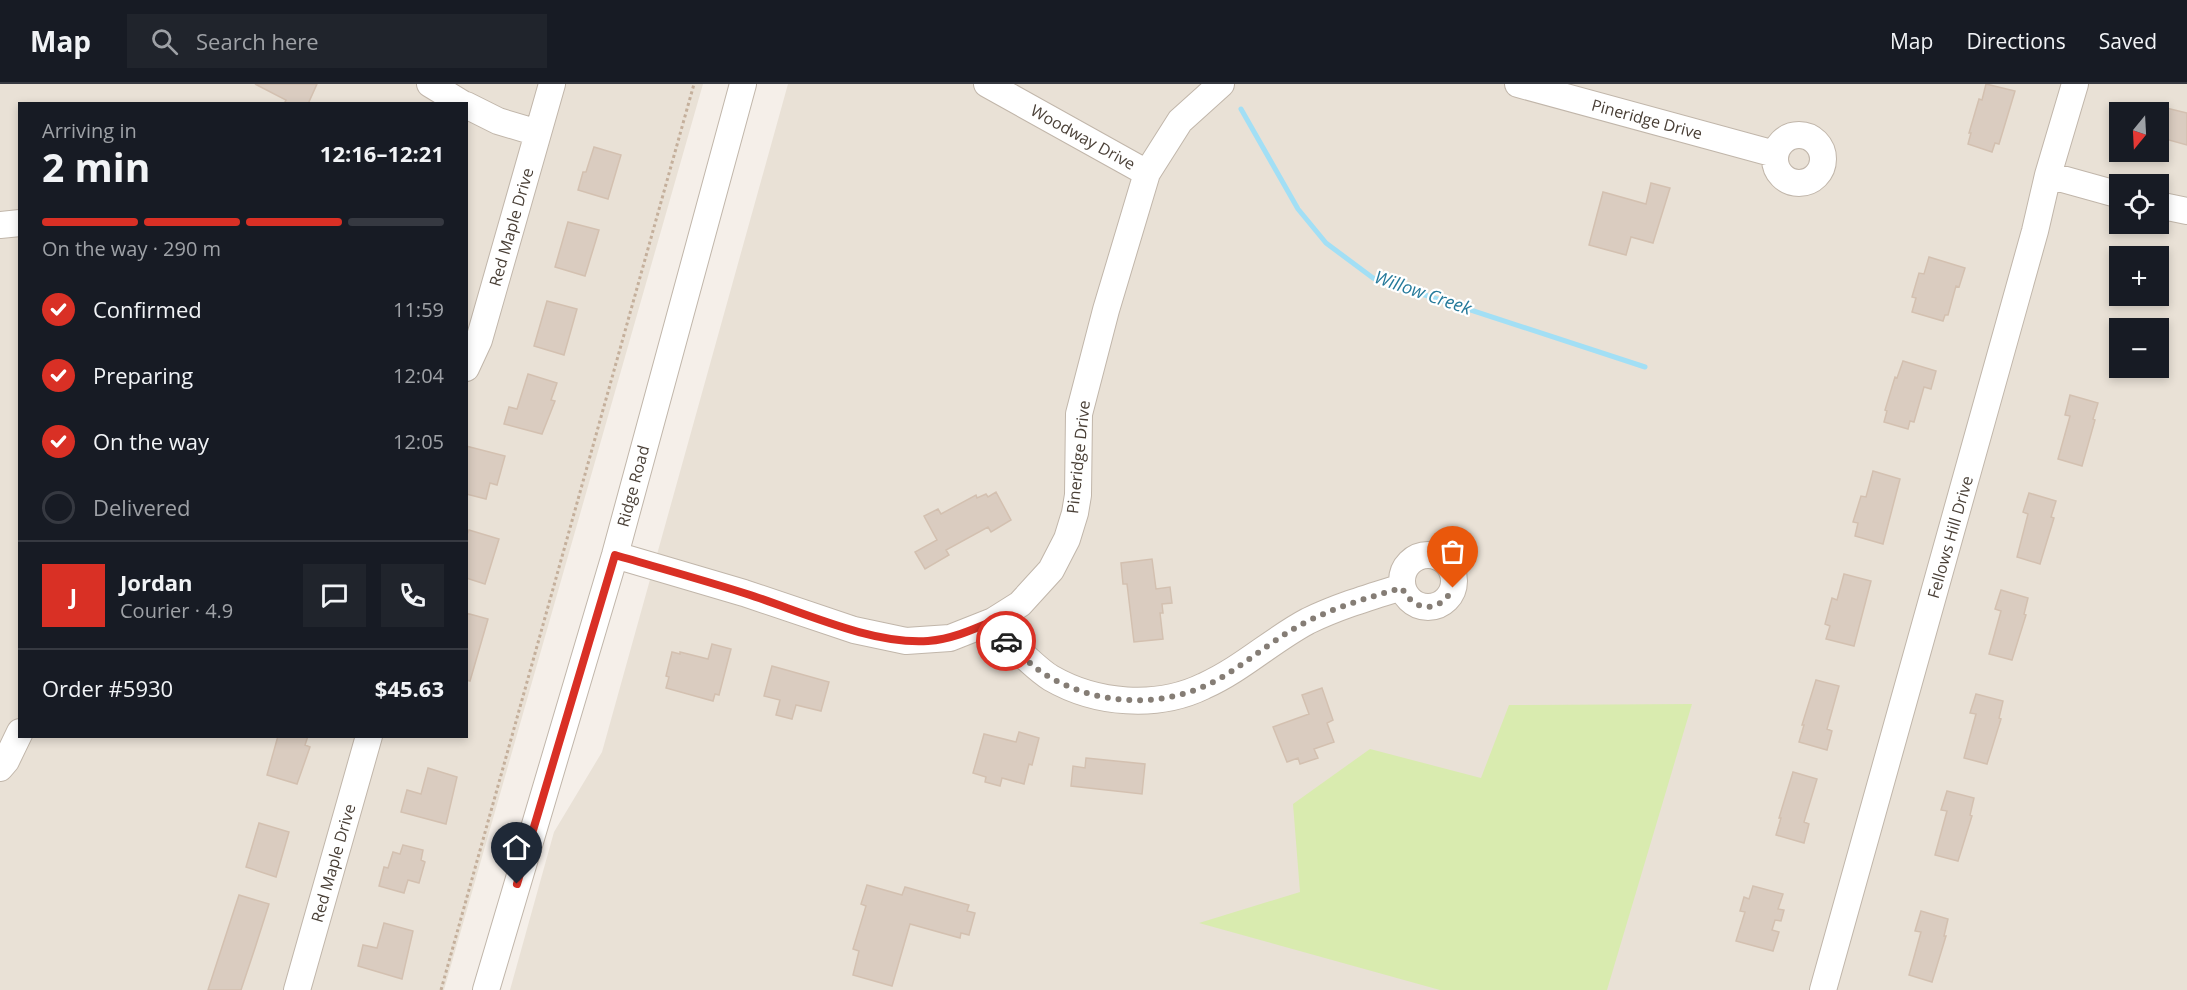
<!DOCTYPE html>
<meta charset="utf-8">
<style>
:root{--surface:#171b24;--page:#20242c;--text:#f1f3f6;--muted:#9ea1a6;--line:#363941;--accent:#d93025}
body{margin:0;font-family:"Open Sans",sans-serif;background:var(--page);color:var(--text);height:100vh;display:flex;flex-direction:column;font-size:22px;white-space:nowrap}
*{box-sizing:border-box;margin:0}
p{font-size:20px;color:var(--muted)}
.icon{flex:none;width:33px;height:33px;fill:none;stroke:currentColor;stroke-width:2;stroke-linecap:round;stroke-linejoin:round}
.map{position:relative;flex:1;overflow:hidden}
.sheet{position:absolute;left:18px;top:18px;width:450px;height:636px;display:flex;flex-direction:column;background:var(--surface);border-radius:0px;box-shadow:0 3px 9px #0003}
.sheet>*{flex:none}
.needle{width:39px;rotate:198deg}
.tools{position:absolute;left:2109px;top:18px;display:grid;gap:12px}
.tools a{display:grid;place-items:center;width:60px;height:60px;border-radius:0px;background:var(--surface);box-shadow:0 3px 9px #0003;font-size:30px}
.pin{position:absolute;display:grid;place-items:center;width:51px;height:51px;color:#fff;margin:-62px -26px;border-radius:50% 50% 50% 0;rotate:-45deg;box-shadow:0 0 6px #0007}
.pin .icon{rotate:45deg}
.courier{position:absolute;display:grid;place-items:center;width:60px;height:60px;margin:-30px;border:4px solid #d93025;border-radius:50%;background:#fff;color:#222;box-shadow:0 2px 8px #0007}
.summary em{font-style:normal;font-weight:700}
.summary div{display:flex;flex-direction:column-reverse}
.summary{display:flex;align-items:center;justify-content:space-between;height:102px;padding:0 24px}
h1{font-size:39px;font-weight:700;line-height:45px}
.bar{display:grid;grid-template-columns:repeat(4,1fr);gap:9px 6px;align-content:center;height:72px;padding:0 24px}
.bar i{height:8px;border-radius:4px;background:var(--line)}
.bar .active{background:var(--accent)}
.bar p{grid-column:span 4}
.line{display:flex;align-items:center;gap:15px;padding:0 24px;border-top:2px solid var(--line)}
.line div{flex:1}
.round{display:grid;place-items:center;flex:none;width:63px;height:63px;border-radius:0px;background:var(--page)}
ol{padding:0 24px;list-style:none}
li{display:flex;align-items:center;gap:18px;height:66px}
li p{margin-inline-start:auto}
li .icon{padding:6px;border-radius:50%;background:var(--accent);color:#fff;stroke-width:4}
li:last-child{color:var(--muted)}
li i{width:33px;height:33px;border:3px solid var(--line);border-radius:50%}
header{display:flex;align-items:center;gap:36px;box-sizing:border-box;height:84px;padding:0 30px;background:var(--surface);border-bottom:2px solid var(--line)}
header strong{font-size:28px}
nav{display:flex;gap:33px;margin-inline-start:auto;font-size:21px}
.search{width:420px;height:54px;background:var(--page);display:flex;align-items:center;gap:15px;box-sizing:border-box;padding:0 21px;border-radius:0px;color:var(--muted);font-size:22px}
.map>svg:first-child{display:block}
.residential{fill:#e9e1d6;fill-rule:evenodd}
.green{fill:#d9ebaf}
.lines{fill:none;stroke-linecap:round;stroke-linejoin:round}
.stream{stroke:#a2dff5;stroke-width:5}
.building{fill:#daccc0;stroke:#d3c0b0;stroke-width:1.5}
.minor-casing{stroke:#c1b6aa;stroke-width:28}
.path{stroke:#c4af9b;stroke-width:3;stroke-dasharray:3 3;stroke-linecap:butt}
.minor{stroke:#fff;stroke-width:26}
.done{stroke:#857d75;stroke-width:6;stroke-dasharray:0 10.8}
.route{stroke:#d93025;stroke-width:8}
.labels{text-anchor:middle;stroke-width:4.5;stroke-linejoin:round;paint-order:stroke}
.street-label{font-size:16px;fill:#493f36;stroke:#fff}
.water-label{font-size:18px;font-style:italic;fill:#24799a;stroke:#fff}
</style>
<header>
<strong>Map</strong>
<div class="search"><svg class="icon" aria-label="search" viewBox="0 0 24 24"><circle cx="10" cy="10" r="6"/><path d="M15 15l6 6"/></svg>Search here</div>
<nav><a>Map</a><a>Directions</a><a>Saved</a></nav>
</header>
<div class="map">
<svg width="2187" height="906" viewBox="0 0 2187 906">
<rect width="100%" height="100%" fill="#f5efe9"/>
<path class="residential" d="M0,0H703L444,906H0ZM20,20H466V652H20Z
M788,0H2187V906H510L554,748L602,668ZM2120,28H2158V68H2120ZM2120,100H2158V140H2120ZM2120,172H2158V212H2120ZM2120,244H2158V284H2120Z"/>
<path class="green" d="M1692,620L1607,906H1440L1199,839L1300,808L1293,720L1370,665L1481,694L1509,621Z"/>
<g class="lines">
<path class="stream" d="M1241,25L1298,125L1326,159L1373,194L1645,283"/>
</g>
<path class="building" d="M255,0H317L308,20H284L286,16Z
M1986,0L2015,7L1999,60L1995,59L1992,68L1968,60L1971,49H1969L1979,15L1982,16Z
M2158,22L2187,29V61L2158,53Z
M594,63L621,71L608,115L578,106L583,88H586Z
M1651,99L1670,104L1653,159L1631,153L1626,171L1589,161L1603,108L1646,120Z
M568,138L599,146L585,192L555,183Z
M1929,173L1965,184L1959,203L1956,202L1948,231H1945L1943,237L1912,228L1916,214L1912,213L1919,189L1924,190Z
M547,217L577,225L564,271L534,262Z
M1903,277L1936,287L1931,305L1924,303L1914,338L1910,337L1908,345L1884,338L1887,327L1885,326L1895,293L1897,294Z
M528,290L557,299L551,316L555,317L542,350L504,340L509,323L517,325Z
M2070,311L2098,319L2093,335L2095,336L2082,382L2058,375L2070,332L2065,331Z
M466,362L505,372L497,401L490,399L486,415L466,410Z
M1873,387L1900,395L1883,460L1855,452L1858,439L1853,438L1861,412L1866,413Z
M996,408L1011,436L991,448L988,443L946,466L949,471L925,485L915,468L937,456L924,432L938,425L941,430L976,411L977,414L986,410L988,413Z
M2029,409L2056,417L2051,433L2054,434L2040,480L2017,473L2028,430L2023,428Z
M469,446L499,455L485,500L466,494V453Z
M1152,475L1156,505L1170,503L1172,519L1162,520L1163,529H1160L1163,555L1134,558L1127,500H1123L1121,479Z
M1844,490L1871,497L1854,562L1826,555L1830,542L1825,540L1832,514L1837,516Z
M2001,506L2028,514L2024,530L2026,531L2012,576L1989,570L2001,527L1995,525Z
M466,529L488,535L470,597L466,596Z
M712,560L731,565L719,611L715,610L713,617L666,604L669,593L666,592L672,568L680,570V568L708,575Z
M772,582L829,598L821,627L796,621L792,635L776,631L780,616L764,612Z
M1816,596L1839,602L1827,645L1832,647L1827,666L1799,658L1804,641H1802Z
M1322,604L1333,636L1327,639L1334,658L1314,665L1318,674L1300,680L1298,674L1287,678L1273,643L1309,630L1302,611Z
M1976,610L2003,617L1999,634L2001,635L1987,680L1964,674L1976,630L1970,629Z
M1019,648L1039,654L1032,681L1029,680L1024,700L1002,694L1000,702L985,698L986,693L973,689L984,650L1016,658Z
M278,652H308L305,661L310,663L297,700L267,691Z
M1086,674L1145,680L1142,710L1071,702L1073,682L1085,684Z
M428,684L457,693L446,740L401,728L407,706L421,710Z
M1793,688L1817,695L1804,738L1809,740L1804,759L1776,751L1781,734H1779Z
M1947,707L1974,714L1970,731L1972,732L1958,777L1935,771L1947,727L1941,726Z
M259,739L289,748L276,793L246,783Z
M403,761L423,766L421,776L425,778L419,799L408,796L404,809L379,802L384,783L388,784L393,768L400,770Z
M867,801L902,811L905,803L969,821L967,827L975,829L969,851L961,849L960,854L910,840L892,902L853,891L859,867L853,865L866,822L861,820Z
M1753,802L1783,810L1778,825L1784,826L1781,837L1775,836L1772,846L1779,848L1773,867L1736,857L1745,828L1740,827L1744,813L1749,815Z
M239,811L269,820L255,864L241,906H208Z
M1921,827L1948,835L1944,852H1946L1932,898L1909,891L1921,848L1915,847Z
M384,839L413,847L402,895L358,882L363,861L377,864Z"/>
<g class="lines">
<defs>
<path id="minor" d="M430,0L463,20
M987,0L1147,89
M1518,0L1775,70
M466,21L498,37L538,49
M1775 75a24 24 0 1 1 48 0a24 24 0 1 1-48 0Z
M2048,91L2120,111
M2158,121L2187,127
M0,141L20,139
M466,284L479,256L552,0
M615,471L744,509L854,546L906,557L950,554L993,537L1020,520L1051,486L1067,455L1075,429L1078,411L1079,330L1106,226L1147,89L1180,37L1221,0
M1402 497a26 26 0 1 1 52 0a26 26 0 1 1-52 0Z
M993,537C997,543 1001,551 1006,556C1010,562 1017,566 1023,571C1032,579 1041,588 1051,594C1096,620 1157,625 1204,602C1242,585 1272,556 1308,537C1339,522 1370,513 1402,503
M0,684L6,677L20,648
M297,906L369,652
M486,906L615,471L743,0
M1823,906L2035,147L2048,91L2075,0"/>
</defs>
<use href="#minor" class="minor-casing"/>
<path class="path" d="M441,906L694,0"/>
<use href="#minor" class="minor"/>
</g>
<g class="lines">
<path class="done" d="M1006,557C1020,569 1034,585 1051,594C1105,624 1172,624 1224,592C1253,574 1278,552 1308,537C1339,522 1370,513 1402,504C1414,529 1441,529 1453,504"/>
<path class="route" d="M517,800L615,471C659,484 703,496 747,510C800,527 872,561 928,557C952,555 972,546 993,537L1006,557"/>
</g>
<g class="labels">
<g class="street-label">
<text transform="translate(1647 35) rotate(15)" y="6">Pineridge Drive</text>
<text transform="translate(1083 53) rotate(29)" y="6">Woodway Drive</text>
<text transform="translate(511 143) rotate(-74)" y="6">Red Maple Drive</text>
<text transform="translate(1078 373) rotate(-84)" y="6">Pineridge Drive</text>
<text transform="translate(633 402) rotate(-75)" y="6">Ridge Road</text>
<text transform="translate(1950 453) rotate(-74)" y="6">Fellows Hill Drive</text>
<text transform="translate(333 779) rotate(-74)" y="6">Red Maple Drive</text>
</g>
<g class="water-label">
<text transform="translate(1423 209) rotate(19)" y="6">Willow Creek</text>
</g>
</g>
</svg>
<div class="tools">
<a><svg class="needle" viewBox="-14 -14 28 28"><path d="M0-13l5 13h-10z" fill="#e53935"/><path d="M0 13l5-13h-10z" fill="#9ea1a6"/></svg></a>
<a><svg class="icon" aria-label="locate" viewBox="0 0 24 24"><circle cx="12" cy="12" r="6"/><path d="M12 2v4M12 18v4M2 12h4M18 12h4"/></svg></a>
<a>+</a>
<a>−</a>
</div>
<div class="pin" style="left:1453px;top:504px;background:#ea580c"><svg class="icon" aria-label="bag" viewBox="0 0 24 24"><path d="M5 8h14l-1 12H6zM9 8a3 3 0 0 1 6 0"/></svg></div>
<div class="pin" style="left:517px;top:800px;background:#1f2937"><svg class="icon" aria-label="home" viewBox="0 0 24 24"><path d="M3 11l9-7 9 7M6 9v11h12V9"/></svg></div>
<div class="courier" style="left:1006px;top:557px"><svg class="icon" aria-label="car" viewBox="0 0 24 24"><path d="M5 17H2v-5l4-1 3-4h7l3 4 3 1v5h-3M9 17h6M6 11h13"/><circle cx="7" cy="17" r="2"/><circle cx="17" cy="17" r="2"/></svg></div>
<section class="sheet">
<div class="summary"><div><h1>2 min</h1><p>Arriving in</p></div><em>12:16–12:21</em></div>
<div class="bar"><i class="active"></i><i class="active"></i><i class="active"></i><i></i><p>On the way · 290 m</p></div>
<ol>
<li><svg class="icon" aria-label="check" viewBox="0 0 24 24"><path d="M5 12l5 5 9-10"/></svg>Confirmed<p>11:59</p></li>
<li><svg class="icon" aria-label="check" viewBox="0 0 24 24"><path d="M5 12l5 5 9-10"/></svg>Preparing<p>12:04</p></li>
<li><svg class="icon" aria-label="check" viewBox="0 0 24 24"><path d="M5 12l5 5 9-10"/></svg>On the way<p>12:05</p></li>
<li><i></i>Delivered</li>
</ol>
<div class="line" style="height:108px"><b class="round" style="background:var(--accent);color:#fff">J</b><div><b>Jordan</b><p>Courier · 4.9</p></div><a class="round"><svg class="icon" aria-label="chat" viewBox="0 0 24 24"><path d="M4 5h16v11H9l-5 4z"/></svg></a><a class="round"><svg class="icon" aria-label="phone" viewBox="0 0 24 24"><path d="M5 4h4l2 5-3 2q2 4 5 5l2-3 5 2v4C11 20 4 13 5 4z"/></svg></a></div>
<div class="line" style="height:78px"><div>Order #5930</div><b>$45.63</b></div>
</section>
</div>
